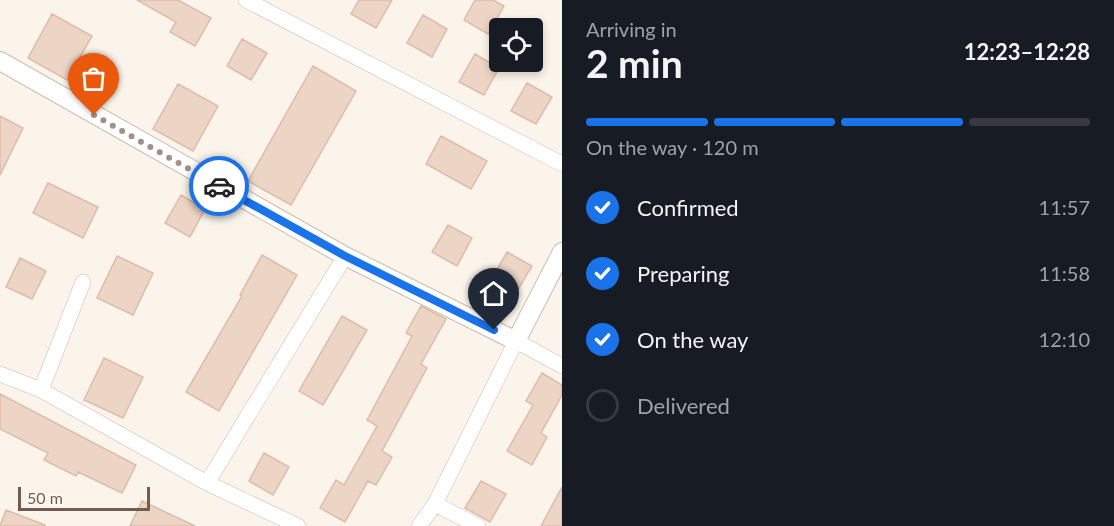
<!DOCTYPE html>
<meta charset="utf-8">
<style>
:root{--surface:#171b24;--page:#242831;--text:#f1f3f6;--muted:#9ea1a6;--line:#363941;--accent:#1a73e8}
body{margin:0;font-family:Lato,sans-serif;background:var(--page);color:var(--text);height:100vh;display:flex;flex-direction:column;font-size:22px;white-space:nowrap}
*{box-sizing:border-box;margin:0}
p{font-size:20px;color:var(--muted)}
.icon{flex:none;width:33px;height:33px;fill:none;stroke:currentColor;stroke-width:2;stroke-linecap:round;stroke-linejoin:round}
.map{position:relative;flex:1;overflow:hidden}
.details{display:flex;flex-direction:column;background:var(--surface);width:552px}
.details>*{flex:none}
.fabs{position:absolute;left:489px;top:18px;display:grid;gap:12px}
.fabs a{display:grid;place-items:center;width:54px;height:54px;border-radius:6px;background:var(--surface);box-shadow:0 3px 9px #0003;font-size:30px}
.scale{position:absolute;left:18px;bottom:15px;width:132px;box-sizing:border-box;padding-left:6px;border:3px solid #725c51;border-top:0;font-size:16px;line-height:21px;white-space:nowrap;color:#725c51;-webkit-text-stroke:4px #fdf8f1;paint-order:stroke}
.pin{position:absolute;display:grid;place-items:center;width:51px;height:51px;color:#fff;margin:-62px -26px;border-radius:50% 50% 50% 0;rotate:-45deg;box-shadow:0 0 6px #0007}
.pin .icon{rotate:45deg}
.courier{position:absolute;display:grid;place-items:center;width:60px;height:60px;margin:-30px;border:4px solid #1a73e8;border-radius:50%;background:#fff;color:#222;box-shadow:0 2px 8px #0007}
.headline em{font-style:normal;font-weight:700}
.headline div{display:flex;flex-direction:column-reverse}
.headline{display:flex;align-items:center;justify-content:space-between;height:102px;padding:0 24px}
h1{font-size:39px;font-weight:700;line-height:45px}
.bar{display:grid;grid-template-columns:repeat(4,1fr);gap:9px 6px;align-content:center;height:72px;padding:0 24px}
.bar i{height:8px;border-radius:4px;background:var(--line)}
.bar .current{background:var(--accent)}
.bar p{grid-column:span 4}
ol{padding:0 24px;list-style:none}
li{display:flex;align-items:center;gap:18px;height:66px}
li p{margin-inline-start:auto}
li .icon{padding:6px;border-radius:50%;background:var(--accent);color:#fff;stroke-width:4}
li:last-child{color:var(--muted)}
li i{width:33px;height:33px;border:3px solid var(--line);border-radius:50%}
main{display:flex;flex:1;min-height:0}
.map>svg:first-child{display:block}
.building{fill:#ecd5c5;stroke:#ddbca8;stroke-width:1.5}
.lines{fill:none;stroke-linecap:round;stroke-linejoin:round}
.minor-casing{stroke:#cbbcb1;stroke-width:16}
.tertiary-casing{stroke:#cbbcb1;stroke-width:20}
.minor{stroke:#fff;stroke-width:15}
.tertiary{stroke:#fff;stroke-width:18}
.done{stroke:#a29187;stroke-width:6;stroke-dasharray:0 10.8}
.route{stroke:#1a73e8;stroke-width:8}
</style>
<main>
<div class="map">
<svg width="562" height="526" viewBox="0 0 562 526">
<rect width="100%" height="100%" fill="#faf4ea"/>
<path class="building" d="M137,0H178L211,18L195,46L170,32L176,22Z
M359,0H392L376,28L351,14Z
M475,0H493L504,6L488,34L464,20Z
M52,14L92,36L67,80L28,58Z
M423,15L447,29L432,57L407,43Z
M242,39L267,53L251,80L227,66Z
M475,54L499,68L484,95L459,82Z
M313,66L356,91L291,205L248,181Z
M527,83L552,97L536,124L511,111Z
M178,84L218,106L193,151L153,129Z
M0,116L23,128L0,175Z
M441,136L487,161L471,189L426,164Z
M48,183L98,207L83,238L33,213Z
M181,195L205,209L190,237L165,223Z
M448,225L472,238L457,266L432,252Z
M507,252L532,266L516,293L491,280Z
M262,255L297,275L219,411L186,392L242,296L240,295Z
M117,256L153,273L133,315L97,298Z
M20,258L46,271L32,299L6,287Z
M421,306L446,319L421,364L427,368L382,451L392,457L376,485L368,481L345,522L320,508L336,480L344,485L377,426L367,420L412,336L406,333Z
M342,316L367,330L323,405L299,391Z
M104,358L143,377L123,418L84,400Z
M542,373L562,385V395L541,433L547,437L532,465L507,451L533,405L526,401Z
M0,394L136,465L122,493L78,472L76,476L44,460L48,453L0,429Z
M264,453L289,467L273,495L249,481Z
M481,481L506,494L490,522L465,508Z
M562,487V526H541Z
M142,501L195,526H130Z
M6,510L45,525V526H0Z"/>
<g class="lines">
<defs>
<path id="minor" d="M246,0L562,164
M0,374L41,390L207,483L298,526
M41,390L83,282
M207,483L345,256
M435,504L478,526
M419,526L435,504L516,341L562,366"/>
<path id="tertiary" d="M0,61L345,256L516,341L562,252"/>
</defs>
<use href="#minor" class="minor-casing"/>
<use href="#tertiary" class="tertiary-casing"/>
<use href="#minor" class="minor"/>
<use href="#tertiary" class="tertiary"/>
</g>
<g class="lines">
<path class="done" d="M94,115L219,186"/>
<path class="route" d="M219,186L345,256L494,330"/>
</g>
</svg>
<div class="fabs">
<a><svg class="icon" aria-label="locate" viewBox="0 0 24 24"><circle cx="12" cy="12" r="6"/><path d="M12 2v4M12 18v4M2 12h4M18 12h4"/></svg></a>
</div>
<div class="scale">50 m</div>
<div class="pin" style="left:94px;top:115px;background:#ea580c"><svg class="icon" aria-label="bag" viewBox="0 0 24 24"><path d="M5 8h14l-1 12H6zM9 8a3 3 0 0 1 6 0"/></svg></div>
<div class="pin" style="left:494px;top:330px;background:#1f2937"><svg class="icon" aria-label="home" viewBox="0 0 24 24"><path d="M3 11l9-7 9 7M6 9v11h12V9"/></svg></div>
<div class="courier" style="left:219px;top:186px"><svg class="icon" aria-label="car" viewBox="0 0 24 24"><path d="M5 17H2v-5l4-1 3-4h7l3 4 3 1v5h-3M9 17h6M6 11h13"/><circle cx="7" cy="17" r="2"/><circle cx="17" cy="17" r="2"/></svg></div>
</div>
<section class="details">
<div class="headline"><div><h1>2 min</h1><p>Arriving in</p></div><em>12:23–12:28</em></div>
<div class="bar"><i class="current"></i><i class="current"></i><i class="current"></i><i></i><p>On the way · 120 m</p></div>
<ol>
<li><svg class="icon" aria-label="check" viewBox="0 0 24 24"><path d="M5 12l5 5 9-10"/></svg>Confirmed<p>11:57</p></li>
<li><svg class="icon" aria-label="check" viewBox="0 0 24 24"><path d="M5 12l5 5 9-10"/></svg>Preparing<p>11:58</p></li>
<li><svg class="icon" aria-label="check" viewBox="0 0 24 24"><path d="M5 12l5 5 9-10"/></svg>On the way<p>12:10</p></li>
<li><i></i>Delivered</li>
</ol>
</section>
</main>
